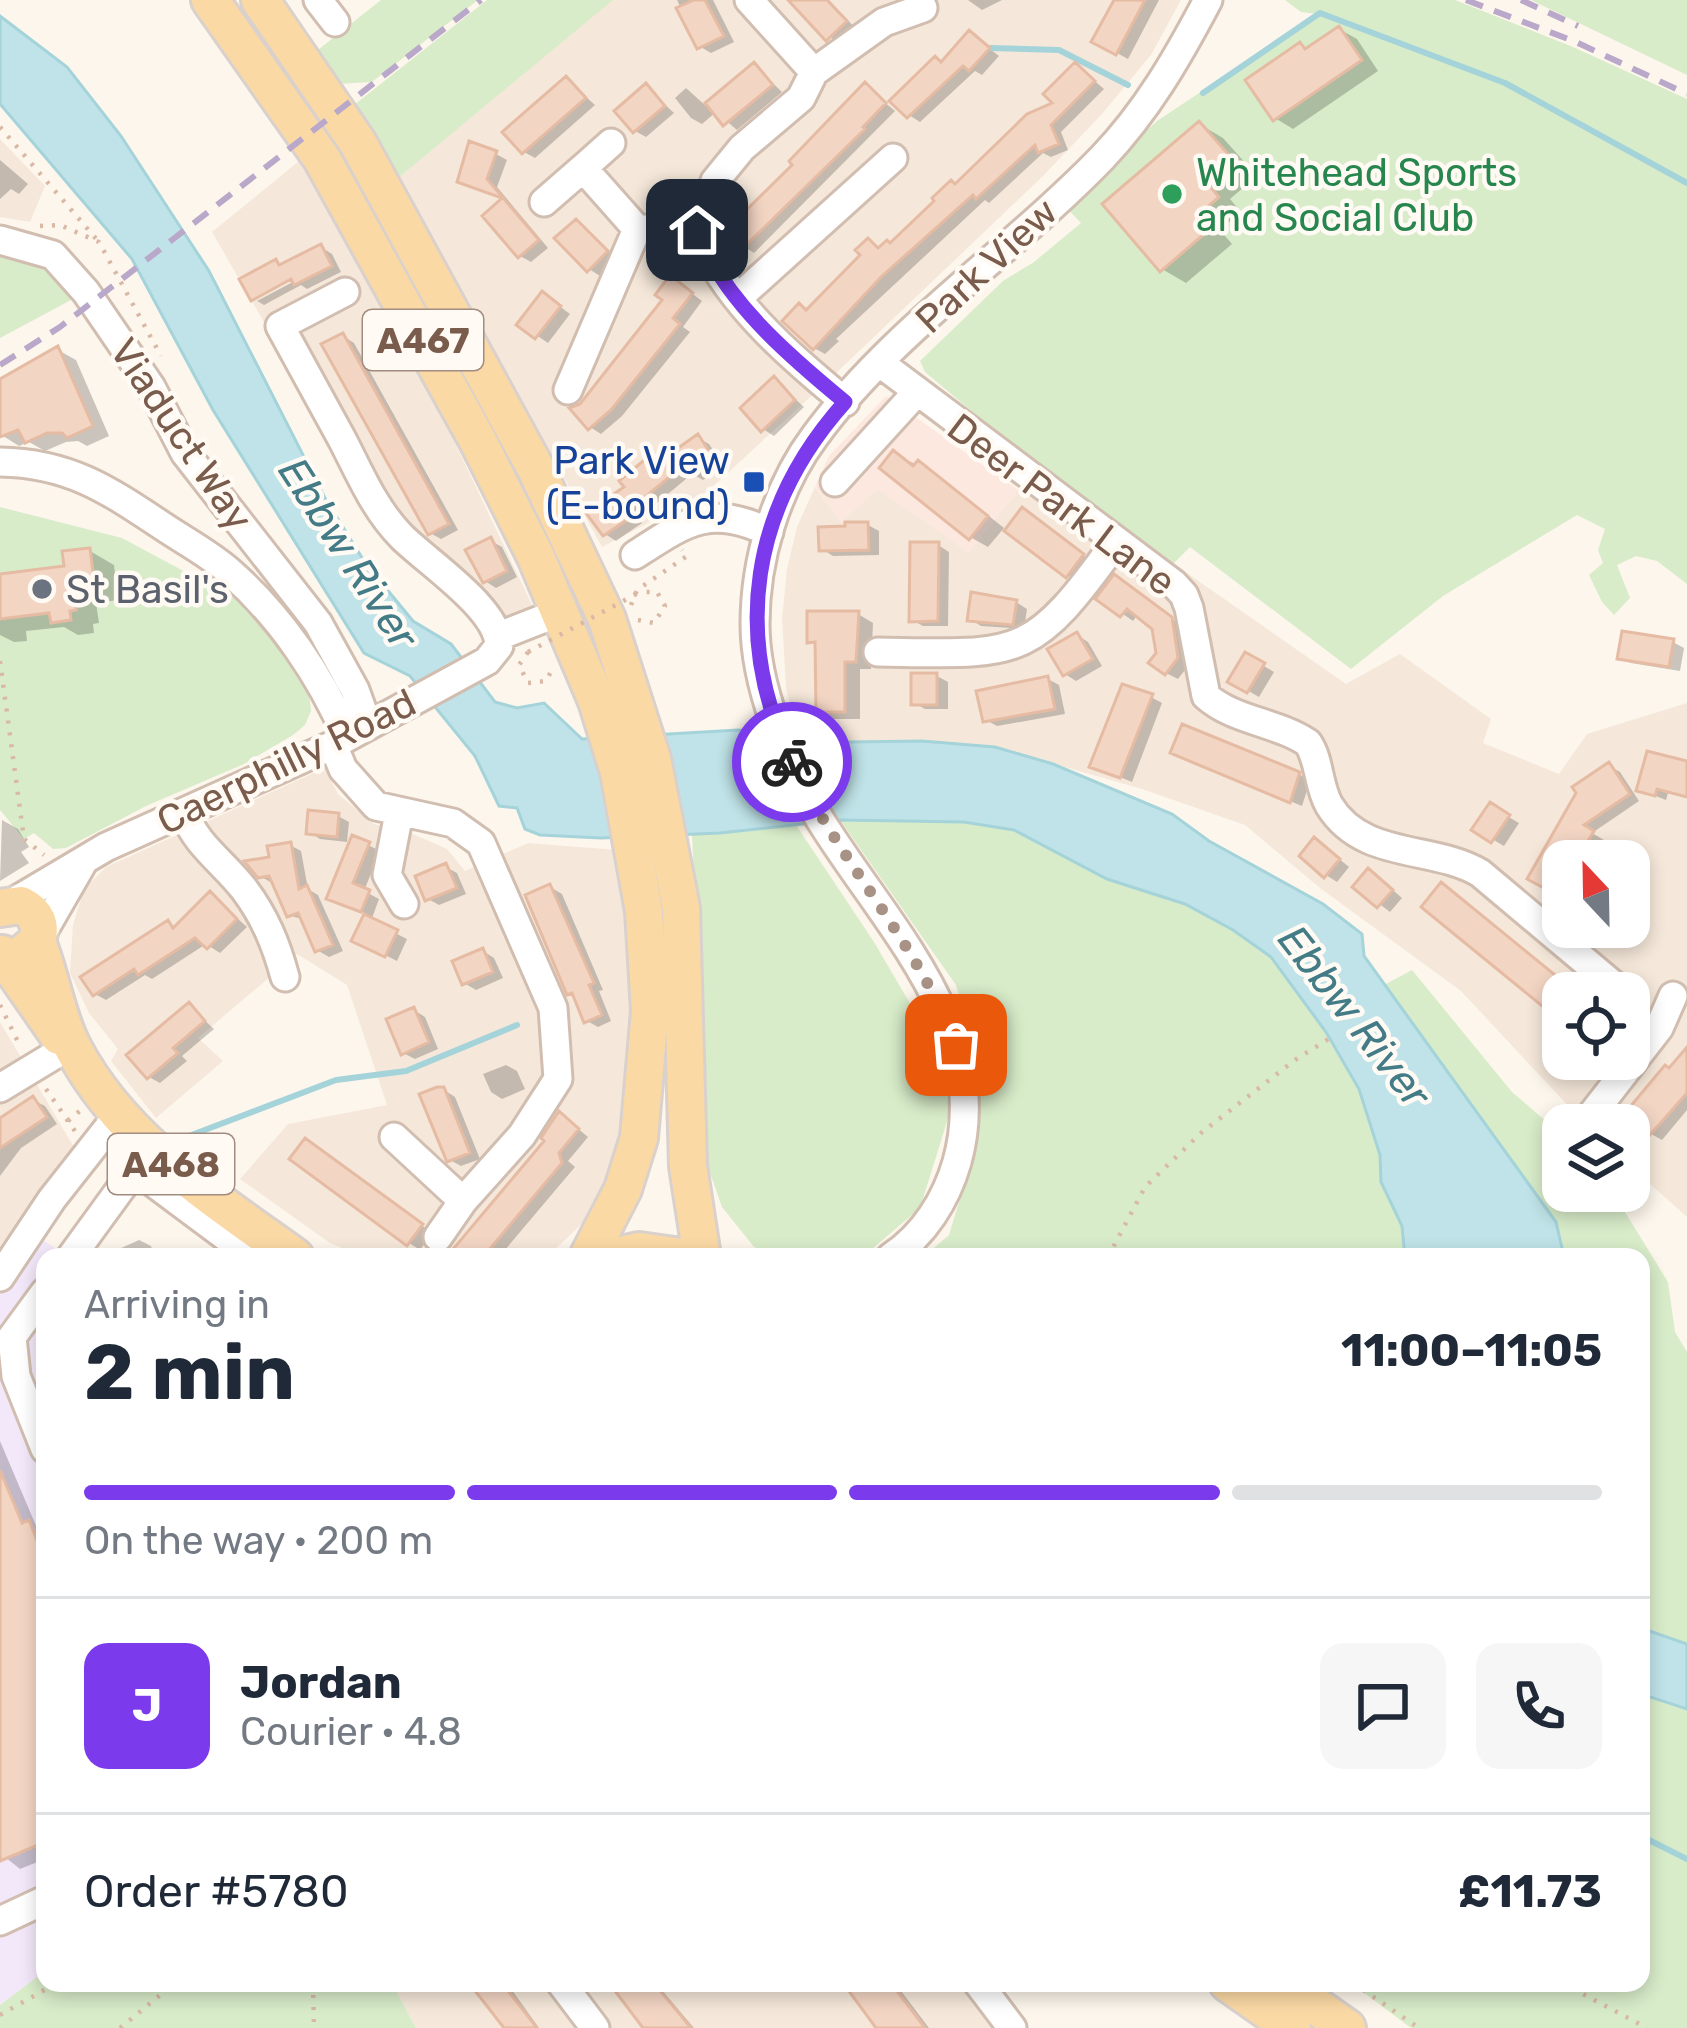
<!DOCTYPE html>
<meta charset="utf-8">
<style>
:root{--surface:#fff;--page:#f6f6f7;--text:#1f2937;--muted:#747a83;--line:#e0e1e3;--accent:#7c3aed}
body{margin:0;font-family:Rubik,sans-serif;background:var(--page);color:var(--text);height:100vh;display:flex;flex-direction:column;font-size:45px;white-space:nowrap}
*{box-sizing:border-box;margin:0}
p{font-size:39px;color:var(--muted)}
.icon{flex:none;width:66px;height:66px;fill:none;stroke:currentColor;stroke-width:2;stroke-linecap:round;stroke-linejoin:round}
.map{position:relative;flex:1;overflow:hidden}
.details{position:absolute;left:36px;top:1248px;width:1614px;height:744px;display:flex;flex-direction:column;background:var(--surface);border-radius:24px;box-shadow:0 6px 18px #0003}
.details>*{flex:none}
.needle{width:78px;rotate:338deg}
.tools{position:absolute;left:1542px;top:840px;display:grid;gap:24px}
.tools a{display:grid;place-items:center;width:108px;height:108px;border-radius:24px;background:var(--surface);box-shadow:0 6px 18px #0003;font-size:60px}
.pin{position:absolute;display:grid;place-items:center;width:102px;height:102px;color:#fff;margin:-51px;border-radius:24px;box-shadow:0 6px 18px #0006}
.courier{position:absolute;display:grid;place-items:center;width:120px;height:120px;margin:-60px;border:9px solid #7c3aed;border-radius:50%;background:#fff;color:#222;box-shadow:0 3px 15px #0007}
.head em{font-style:normal;font-weight:700}
.head div{display:flex;flex-direction:column-reverse}
.head{display:flex;align-items:center;justify-content:space-between;height:204px;padding:0 48px}
h1{font-size:78px;font-weight:700;line-height:90px}
.bar{display:grid;grid-template-columns:repeat(4,1fr);gap:18px 12px;align-content:center;height:144px;padding:0 48px}
.bar i{height:15px;border-radius:9px;background:var(--line)}
.bar .selected{background:var(--accent)}
.bar p{grid-column:span 4}
.line{display:flex;align-items:center;gap:30px;padding:0 48px;border-top:3px solid var(--line)}
.line div{flex:1}
.round{display:grid;place-items:center;flex:none;width:126px;height:126px;border-radius:24px;background:var(--page)}
.map>svg:first-child{display:block}
.residential{fill:#f5e8da;fill-rule:evenodd}
.commercial{fill:#fde8e0}
.education{fill:#f3e8fa}
.green{fill:#d8ecc9}
.water{fill:#bfe3e8;stroke:#a5d3da;stroke-width:3}
.shadow{fill:#0003}
.lines{fill:none;stroke-linecap:round;stroke-linejoin:round}
.stream{stroke:#a5d3da;stroke-width:6}
.building{fill:#f3d5c3;stroke:#e6bba3;stroke-width:3}
.minor-casing{stroke:#d1beb0;stroke-width:33}
.major-casing{stroke:#dad1cd;stroke-width:42}
.path{stroke:#d9b8a5;stroke-width:4.5;stroke-dasharray:3 9;stroke-linecap:butt}
.minor{stroke:#fff;stroke-width:27}
.major{stroke:#fbd9a5;stroke-width:36}
.rail{stroke:#b9a8c9;stroke-width:6;stroke-dasharray:18 12;stroke-linecap:butt}
.path-bridge{stroke:#d9b8a5;stroke-width:4.5;stroke-dasharray:3 9;stroke-linecap:butt}
.done{stroke:#a89285;stroke-width:12;stroke-dasharray:0 21.6}
.route{stroke:#7c3aed;stroke-width:15}
.leisure-dot{fill:#2e9e5b;stroke:#fffaf3;stroke-width:4.5}
.transit-dot{fill:#1a4fb4;stroke:#fffaf3;stroke-width:4.5}
.worship-dot{fill:#6b7280;stroke:#fffaf3;stroke-width:4.5}
.labels{text-anchor:middle;stroke-width:9;stroke-linejoin:round;paint-order:stroke}
.shield{fill:#fffaf3;stroke:#a28b7f;stroke-width:3}
.shield-label{font-size:36px;font-weight:bold;fill:#7a5c4d}
.leisure-label{font-size:39px;fill:#27864d;stroke:#fffaf3;text-anchor:start}
.street-label{font-size:39px;fill:#7a5c4d;stroke:#fffaf3}
.transit-label{font-size:39px;fill:#164399;stroke:#fffaf3;text-anchor:end}
.worship-label{font-size:39px;fill:#5b616d;stroke:#fffaf3;text-anchor:start}
.water-label{font-size:42px;font-style:italic;fill:#437c86;stroke:#fffaf3}
</style>
<div class="map">
<svg width="1687" height="2028" viewBox="0 0 1687 2028">
<rect width="100%" height="100%" fill="#fdf6ec"/>
<path class="residential" d="M577,0H1181L1151,55L1102,114L1042,177L833,376L707,492L602,547L392,163Z
M0,139L45,186L30,222L0,217Z
M304,157L399,325L533,607L506,618L475,584L408,529L287,312L264,322L212,232Z
M1035,467L1346,684L1400,654L1491,719L1483,743L1559,774L1587,734L1687,703V1217L1629,1165V1125H1586L1461,991L1320,888L1245,825L1142,789L995,747L922,741L847,742L798,737L786,688L782,619L787,569L797,527L815,487L841,522L877,489L1006,506ZM1563,861H1629V927H1563ZM1563,993H1629V1059H1563Z
M325,768L338,794L374,824L413,834L447,849L465,871L528,843L618,850L633,965L632,1097L620,1154L590,1216L547,1257H364L330,1243L240,1179L288,1124L387,1105L347,985L297,954L198,1038L223,1061L156,1118L111,1061L118,1049L89,1013L70,973L73,925L84,889L106,867Z
M0,1022L75,1149L0,1247Z
M392,1983H978L1012,2028H416Z"/>
<path class="commercial" d="M886,396L1018,490L969,553L878,489L841,522L815,487L829,456Z"/>
<path class="education" d="M38,1236L67,1257H45V1971L0,2005V1293Z"/>
<path class="green" d="M381,0H478L372,82L337,84L314,53Z
M487,0H613L392,183L349,109Z
M1285,0H1455L1573,47L1687,99V584L1657,561L1636,556L1617,565L1630,598L1614,615L1602,602L1589,575L1603,563L1598,550L1605,529L1577,515L1443,596L1351,669L1190,547L1173,564L1008,442L925,372L920,361L1003,281L1034,262L1081,223L1064,205L1157,121L1318,14L1301,12Z
M1531,0H1687V75Z
M0,240L26,245L86,292L0,338Z
M0,507L122,538L243,603L304,678L309,692L311,711L305,725L293,735L244,764L146,806L66,848L53,849L34,833L24,839L0,810Z
M840,820L964,822L1014,829L1107,879L1185,904L1233,930L1271,957L1309,1004L1359,1089L1380,1155L1381,1182L1402,1226L1405,1257H923L949,1235L977,1143L976,1057L956,985Z
M796,825L874,942L935,1046L950,1112L920,1208L865,1255L786,1257L754,1247L722,1207L707,1164L692,834Z
M1412,970L1512,1092L1563,1136V1191H1612L1668,1282L1675,1332L1687,1352V1644L1641,1628V1257H1564L1556,1221L1384,985Z
M1641,1694L1687,1709V2028H1411L1351,1983H1641Z
M45,1971V1983H392L416,2028H0V2005Z"/>
<path class="water" d="M0,16L67,67L121,136L209,271L326,500L366,564L413,621L451,644L495,702L517,708L544,703L582,739L738,730L847,742L922,741L995,747L1053,764L1172,814L1209,841L1323,904L1362,934L1364,956L1556,1222L1564,1257H1405L1402,1226L1381,1182L1380,1155L1359,1089L1326,1032L1271,957L1233,930L1185,904L1107,879L1014,830L964,822L840,820L720,833L601,838L540,835L525,829L517,808L499,806L475,756L410,676L364,653L213,410L132,259L0,104Z
M1641,1628L1687,1644V1709L1641,1694Z"/>
<path class="shadow" d="M677,0H713L734,42L711,53L699,46Z
M792,0H829L856,29L839,45Z
M968,0H1002L982,10Z
M1117,0H1159L1128,59L1095,41Z
M1339,29L1357,39L1378,71L1293,129L1275,118L1300,46L1307,50Z
M970,34L999,56L982,75L975,71L920,122L909,115Z
M1076,65L1104,89L1061,132L1068,150L1051,157L1043,153L989,203L985,200L836,339L839,341L825,354L814,348L808,312L864,255L869,242L881,249L892,246L1058,104Z
M755,66L782,92L737,130L716,112L702,124L691,118L675,98L686,88L706,106Z
M566,79L595,105L535,158L524,152Z
M865,86L895,111L754,253L743,246L796,165Z
M646,87L674,113L646,137L635,131Z
M1199,124L1223,138L1257,176L1230,199L1241,212L1220,230L1232,244L1186,283L1162,269Z
M496,154L507,160L497,187L548,248L531,262L520,256L486,216L506,199L472,187Z
M0,160L28,184L19,194L11,189L0,199Z
M576,222L617,259L600,276L589,269Z
M321,247L332,254L341,272L307,289L301,285L264,305L257,301L306,275L303,270L253,298L243,280L276,262L283,266Z
M682,286L702,301L683,327L690,332L622,416L601,434L590,427L581,406Z
M554,302L570,314L548,343L520,324Z
M343,336L354,343L458,530L441,539L430,533Z
M58,350L76,360L109,436L87,446L78,441L66,442L45,451L29,442L19,446L0,434V385Z
M774,380L804,407L774,436L763,429Z
M698,438L709,444L724,466L703,480L692,474L639,518L642,523L616,541L605,534L648,461L657,466Z
M894,454L936,474L1004,528L988,547L970,537Z
M1034,517L1093,563L1079,582L1068,575Z
M868,525L879,531V555L833,556L822,549Z
M491,541L502,547L517,577L496,588L485,581Z
M938,545L949,552L948,626H923L912,620Z
M90,551L114,565L118,600L96,603L99,623L93,624L94,633L78,635L64,627L26,631L27,641L14,642L0,635V577L67,569Z
M1126,585L1183,627L1189,665L1178,679L1166,673L1155,627L1138,614L1133,621L1100,598Z
M1016,602L1027,609L1024,629L981,626L970,619Z
M858,614L873,623L871,669H860V719H834L819,710V646L810,641Z
M1077,635L1088,642L1102,666L1076,681L1065,674Z
M1673,642L1684,648L1680,671L1631,663L1620,657Z
M1246,656L1274,672L1259,697L1231,681Z
M937,676L948,682V709H925L914,703Z
M1048,679L1059,685L1065,714L997,726L986,720Z
M1151,697L1162,703L1132,782L1093,766Z
M1184,758L1299,774L1310,781L1302,806Z
M1687,765V798L1668,793L1666,800L1640,790Z
M1609,766L1620,772L1639,801L1592,833L1604,840L1590,861H1563V896L1531,878Z
M1490,806L1519,823L1504,846L1475,829Z
M338,816L349,822L347,842L320,839L309,832Z
M2,820L18,829L29,847L21,852L29,863L0,881Z
M354,838L380,851L364,891L379,899L371,921L407,939L397,961L355,940L367,914L341,904Z
M290,845L301,851L308,889L318,895L343,951L329,957L317,950L304,920L289,915L272,883L260,876Z
M1326,848L1349,867L1337,882L1326,875Z
M446,867L457,873L466,894L439,905L428,899Z
M1379,878L1402,898L1390,912L1356,886Z
M550,887L562,894L603,990L599,991L611,1021L598,1027L587,1021Z
M211,895L247,927L220,953L206,944L152,979L145,975L106,1000L95,994L168,924L177,929Z
M483,951L494,958L503,978L476,990L464,983Z
M189,1006L214,1029L182,1056L187,1061L160,1083L149,1077Z
M414,1010L425,1017L438,1049L415,1059L403,1053Z
M1687,1050V1110L1662,1140L1651,1134Z
M506,1065L517,1071L525,1089L502,1099L491,1092L483,1074Z
M444,1090L455,1097L480,1159L461,1166L450,1160Z
M33,1100L45,1106L57,1124L21,1148L0,1176V1121Z
M570,1122L588,1137L568,1161L575,1167L499,1257H469Z
M316,1148L432,1233L420,1250L409,1243Z
M139,1240L151,1246L155,1257H123L119,1249Z
M0,1441L37,1528L45,1533V1859L20,1869L0,1853Z
M474,1983H507L539,2028H509Z
M613,1983H656L694,2028H646Z
M844,1983H895L929,2028H882Z"/>
<g class="lines">
<path class="stream" d="M990,48L1059,50L1128,85
M1203,93L1320,13L1505,83L1687,183
M189,1136L336,1080L406,1071L517,1025
M1641,1836L1687,1859"/>
</g>
<path class="building" d="M694,0H705L724,36L697,49L676,8Z
M788,0H827L847,21L826,41Z
M1114,0H1145L1116,55L1091,42Z
M1339,26L1362,60L1273,121L1245,80L1300,42L1305,49Z
M969,30L990,48L969,71L963,66L907,118L889,101L935,56L941,62Z
M754,62L773,85L723,126L705,103Z
M1075,62L1095,81L1051,125L1059,144L1038,153L1035,145L976,199L973,195L881,277L813,350L782,321L799,303L806,310L860,255L855,250L868,238L878,248L887,240L890,243L934,201L932,198L951,180L955,184L1027,114L1052,103L1043,94Z
M566,76L586,98L522,154L502,132Z
M865,82L886,103L863,127L865,129L742,249L724,232L792,165L789,161Z
M646,83L665,106L633,133L614,111Z
M1199,121L1234,161L1208,184L1219,197L1198,215L1210,229L1160,272L1102,204Z
M469,141L497,151L487,179L539,240L518,258L482,216L502,198L457,182Z
M576,219L608,251L587,272L554,238Z
M321,244L332,266L294,285L291,279L251,301L239,279L276,259L279,265Z
M670,275L693,293L673,318L680,324L611,410L588,430L569,408L580,404L662,300L655,295Z
M542,291L561,306L535,339L516,325Z
M343,333L449,524L428,535L321,344Z
M58,346L93,426L67,438L62,433H47L25,443L18,430L0,437V379Z
M774,376L795,400L761,432L740,408Z
M698,434L714,459L690,476L683,466L629,510L633,516L603,536L586,513L624,487L619,481L648,457L654,465Z
M893,450L913,466L918,460L988,516L969,540L879,468Z
M1022,507L1084,554L1066,578L1004,531Z
M845,522H868L869,550L819,551L818,527L845,526Z
M491,537L507,571L483,583L465,550Z
M910,542H939L938,621L909,622Z
M90,548L95,588L73,590L76,610L70,611L71,620L51,623L49,613L0,619V574L64,566L62,551Z
M1114,574L1172,617L1178,658L1165,675L1148,663L1156,653L1152,629L1127,609L1120,617L1095,599Z
M971,592L1017,600L1013,625L967,621Z
M807,611H859L856,662H845V712H816L815,642L807,643Z
M1622,631L1674,639L1669,667L1617,659Z
M1077,632L1093,659L1063,676L1047,649Z
M1245,652L1265,663L1247,693L1227,682Z
M911,673H937V705H911Z
M1048,676L1055,709L983,722L976,691Z
M1122,684L1153,694L1120,778L1089,767Z
M1182,724L1300,772L1290,803L1170,753Z
M1647,751L1687,761V797L1657,789L1655,796L1636,791Z
M1609,762L1630,794L1584,825L1594,831L1576,861H1563V878L1555,894L1527,879L1576,793L1572,787Z
M1490,802L1510,815L1491,843L1471,830Z
M308,810L339,813L337,837L306,834Z
M352,835L370,842L353,883L370,890L361,912L326,899Z
M1314,837L1340,859L1324,878L1299,856Z
M291,842L299,889L307,885L333,945L315,952L298,913L287,917L269,876L258,878L244,861L269,857L267,846Z
M446,863L457,888L425,901L415,876Z
M1368,868L1393,890L1377,908L1352,887Z
M1441,882L1577,993H1563V1023L1421,907Z
M550,884L594,983L589,985L602,1015L584,1023L572,993L567,995L525,895Z
M210,891L237,919L207,949L195,938L138,975L134,969L93,996L80,977L168,920L173,928Z
M364,914L398,930L385,957L351,941Z
M483,948L493,972L462,985L452,961Z
M189,1002L205,1021L173,1048L178,1053L147,1079L126,1055Z
M414,1007L429,1042L401,1055L386,1019Z
M1687,1047V1093L1649,1136L1624,1114L1665,1065L1669,1068Z
M437,1087H444L470,1153L447,1162L419,1094Z
M33,1096L47,1117L0,1148V1118Z
M559,1111L579,1129L559,1153L562,1163L483,1257H464L454,1248L544,1141L541,1138Z
M305,1138L423,1224L407,1246L289,1159Z
M0,1470L22,1523L29,1520L45,1561V1842L0,1861Z
M469,1983H502L537,2028H504Z
M609,1983H654L691,2028H643Z
M843,1983H891L925,2028H876Z"/>
<g class="lines">
<defs>
<path id="minor" d="M318,0L335,22
M749,0L814,72
M583,168L611,143
M544,202L583,168L637,229H697
M0,240L53,255L86,292L151,387L185,453L318,623L355,690L368,726
M739,297L893,158
M880,363L1174,584L1184,595L1189,608L1206,696C1234,721 1277,722 1308,743C1320,761 1318,786 1329,805C1362,860 1433,845 1480,873L1623,993
M568,390L637,229
M845,402C789,355 722,299 697,229L715,181L742,148L801,98L814,72L884,22L923,8
M0,462C68,463 107,489 161,525C183,540 210,554 230,572C280,616 321,676 347,737
M835,482L916,393
M635,555C686,522 709,504 769,532
M499,636L550,616L565,625
M878,652C1019,654 1030,662 1115,543
M333,745L343,769L376,806L453,823L481,843L553,1008L558,1079L522,1135L463,1201L438,1237
M184,813C197,846 223,862 244,889C265,917 276,944 285,977
M399,813L387,875L404,904
M10,904L106,847L333,745L487,661L499,646C499,609 427,562 402,537C375,510 360,474 343,441C322,402 301,364 280,326L345,292
M37,942L82,864
M0,1088L71,1045
M1593,1113L1659,1028L1673,996
M394,1137L463,1201
M135,1169L253,1257
M71,1257L146,1154
M891,1257C924,1235 946,1200 957,1162C995,1026 880,920 816,813C786,760 755,686 755,624C755,560 776,488 815,436C891,332 1012,251 1102,158C1147,111 1178,57 1208,0
M0,1277L52,1199L119,1114
M45,1292L12,1337L16,1376L45,1449
M0,1921L45,1900
M561,1983L595,2028
M978,1983L1012,2028"/>
<path id="major" d="M210,0L322,159L478,441L536,557L597,701L619,772L644,911L650,1011L639,1138L623,1189L588,1257
M260,0L358,143L536,469L607,619L652,759L681,908L688,1166L702,1257
M0,908L21,905C37,913 42,925 37,942L21,955
M37,942C51,976 56,1016 73,1048C121,1140 213,1198 295,1257
M2,954L59,1036
M613,1257L639,1251L681,1257
M1228,1983L1292,2028
M1283,1983L1347,2028"/>
</defs>
<use href="#minor" class="minor-casing"/>
<use href="#major" class="major-casing"/>
<path class="path" d="M0,127L98,241
M40,226L60,225L99,242L161,356
M631,605L637,590L687,556L682,550
M638,620L654,623L665,606L657,592H640
M528,652L519,665L528,683L546,681L553,668
M0,661L24,839L44,855
M0,1005L21,1048
M46,1089L77,1134
M68,1121L82,1109
M1108,1257L1145,1187L1201,1133L1295,1060L1330,1038
M313,1983L314,2028
M1353,1983L1419,2028
M1562,1983L1647,2028
M0,2015L57,1983
M120,2028L175,1983"/>
<use href="#minor" class="minor"/>
<use href="#major" class="major"/>
<path class="rail" d="M1466,0L1576,42L1687,94
M1521,0L1578,26
M0,365L60,327L481,0"/>
<path class="path-bridge" d="M528,652L640,592"/>
</g>
<g class="lines">
<path class="done" d="M792,762C839,861 918,943 956,1045"/>
<path class="route" d="M697,230C722,299 789,356 845,402C751,507 731,635 792,762"/>
</g>
<circle class="leisure-dot" cx="1172" cy="194" r="12"/>
<rect class="transit-dot" x="742" y="470" width="24" height="24" rx="6"/>
<circle class="worship-dot" cx="42" cy="589" r="12"/>
<g class="labels">
<g class="shield">
<rect x="363" y="310" width="120" height="60" rx="9"/>
<rect x="108" y="1134" width="126" height="60" rx="9"/>
</g>
<g class="shield-label">
<text x="423" y="353">A467</text>
<text x="171" y="1177">A468</text>
</g>
<g class="leisure-label">
<text x="1196" y="186">Whitehead Sports<tspan x="1196" dy="45">and Social Club</tspan></text>
</g>
<g class="street-label">
<text transform="translate(986 265) rotate(-43)" y="14">Park View</text>
<text transform="translate(182 434) rotate(56)" y="14">Viaduct Way</text>
<text transform="translate(1062 504) rotate(37)" y="14">Deer Park Lane</text>
<text transform="translate(286 761) rotate(-26)" y="14">Caerphilly Road</text>
</g>
<g class="transit-label">
<text x="730" y="474">Park View<tspan x="730" dy="45">(E-bound)</tspan></text>
</g>
<g class="worship-label">
<text x="66" y="603">St Basil's</text>
</g>
<g class="water-label">
<text transform="translate(349 553) rotate(57)" y="15">Ebbw River</text>
<text transform="translate(1355 1016) rotate(52)" y="15">Ebbw River</text>
</g>
</g>
</svg>
<div class="tools">
<a><svg class="needle" viewBox="-14 -14 28 28"><path d="M0-13l5 13h-10z" fill="#e53935"/><path d="M0 13l5-13h-10z" fill="#747a83"/></svg></a>
<a><svg class="icon" aria-label="locate" viewBox="0 0 24 24"><circle cx="12" cy="12" r="6"/><path d="M12 2v4M12 18v4M2 12h4M18 12h4"/></svg></a>
<a><svg class="icon" aria-label="layers" viewBox="0 0 24 24"><path d="M12 4l9 5-9 5-9-5zM3 14l9 5 9-5"/></svg></a>
</div>
<div class="pin" style="left:956px;top:1045px;background:#ea580c"><svg class="icon" aria-label="bag" viewBox="0 0 24 24"><path d="M5 8h14l-1 12H6zM9 8a3 3 0 0 1 6 0"/></svg></div>
<div class="pin" style="left:697px;top:230px;background:#1f2937"><svg class="icon" aria-label="home" viewBox="0 0 24 24"><path d="M3 11l9-7 9 7M6 9v11h12V9"/></svg></div>
<div class="courier" style="left:792px;top:762px"><svg class="icon" aria-label="bike" viewBox="0 0 24 24"><circle cx="6" cy="16" r="4"/><circle cx="18" cy="16" r="4"/><path d="M6 16l4-8h5l3 8M10 8l3 8H6M13 5h3"/></svg></div>
<section class="details">
<div class="head"><div><h1>2 min</h1><p>Arriving in</p></div><em>11:00–11:05</em></div>
<div class="bar"><i class="selected"></i><i class="selected"></i><i class="selected"></i><i></i><p>On the way · 200 m</p></div>
<div class="line" style="height:216px"><b class="round" style="background:var(--accent);color:#fff">J</b><div><b>Jordan</b><p>Courier · 4.8</p></div><a class="round"><svg class="icon" aria-label="chat" viewBox="0 0 24 24"><path d="M4 5h16v11H9l-5 4z"/></svg></a><a class="round"><svg class="icon" aria-label="phone" viewBox="0 0 24 24"><path d="M5 4h4l2 5-3 2q2 4 5 5l2-3 5 2v4C11 20 4 13 5 4z"/></svg></a></div>
<div class="line" style="height:156px"><div>Order #5780</div><b>£11.73</b></div>
</section>
</div>
